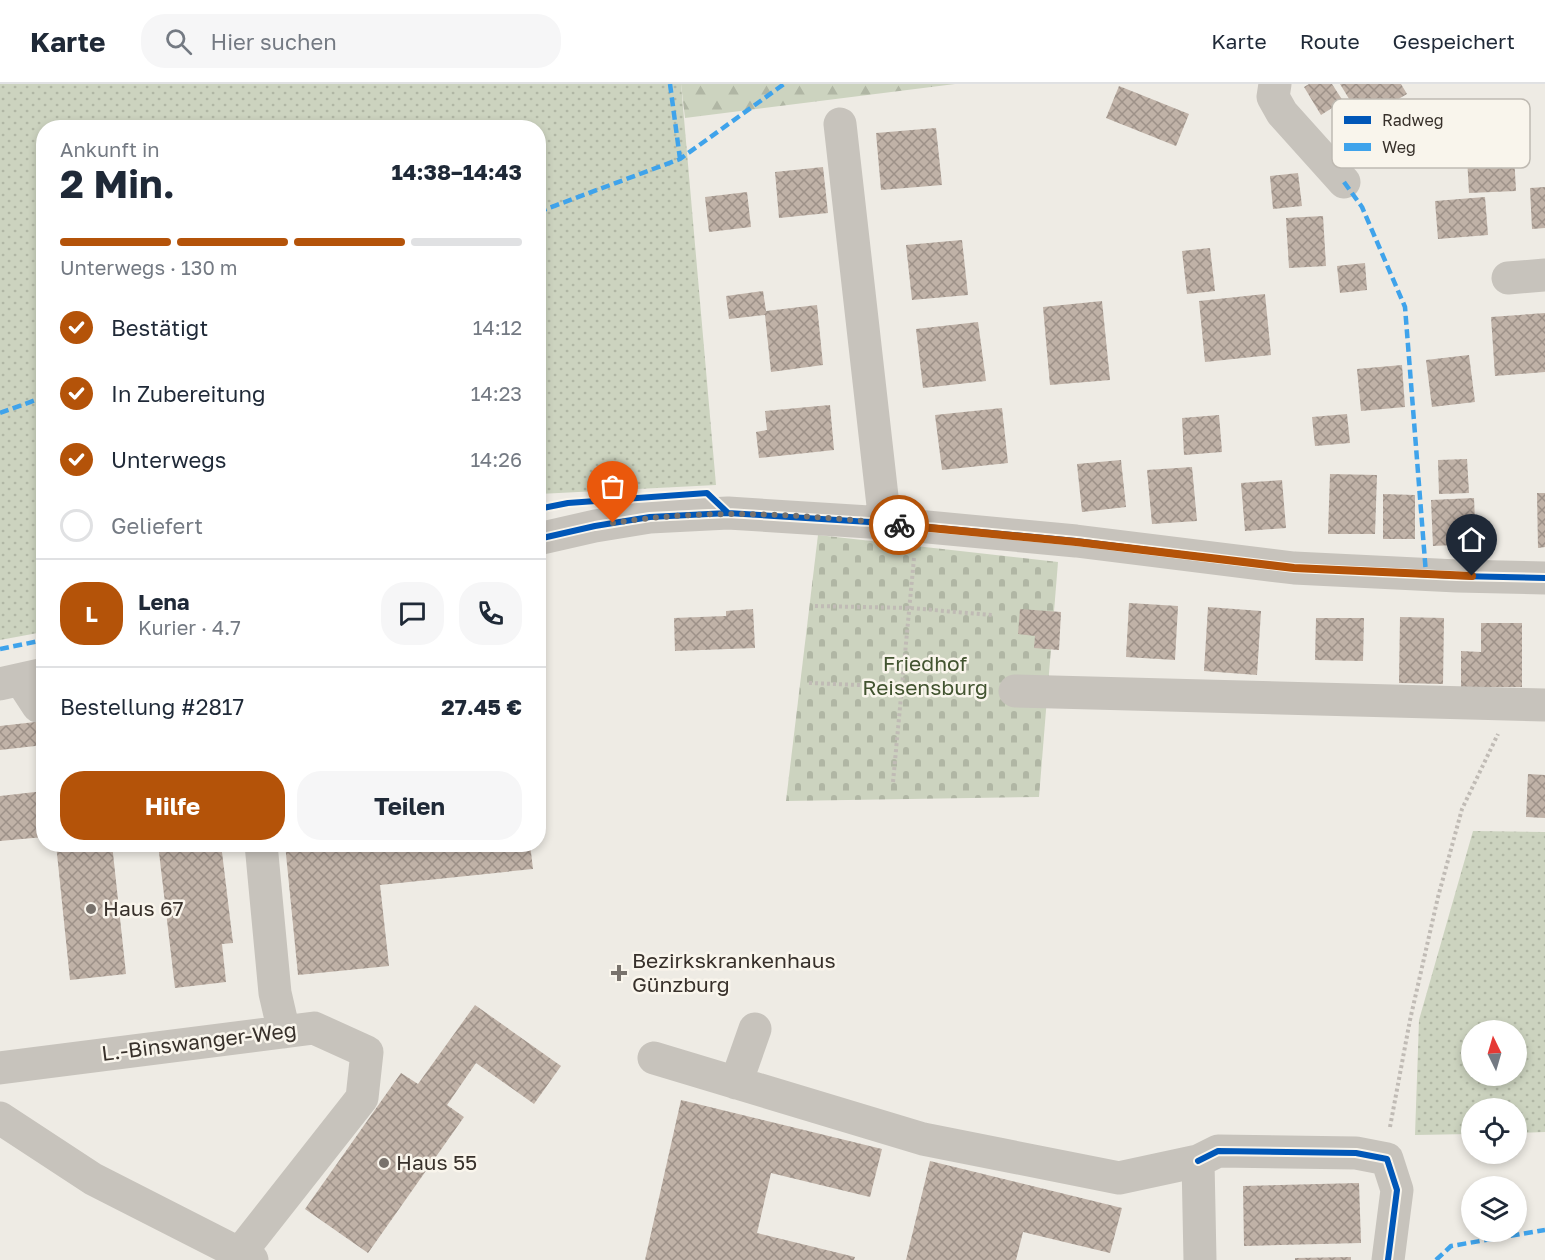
<!DOCTYPE html>
<html lang="de">
<meta charset="utf-8">
<style>
:root{--surface:#fff;--page:#f6f6f7;--text:#1f2937;--muted:#747a83;--line:#e0e1e3;--accent:#b45309}
body{margin:0;font-family:"Golos Text",sans-serif;background:var(--page);color:var(--text);height:100vh;display:flex;flex-direction:column;font-size:22px;white-space:nowrap}
*{box-sizing:border-box;margin:0}
p{font-size:20px;color:var(--muted)}
.icon{flex:none;width:33px;height:33px;fill:none;stroke:currentColor;stroke-width:2;stroke-linecap:round;stroke-linejoin:round}
.map{position:relative;flex:1;overflow:hidden}
.drawer{position:absolute;left:36px;top:36px;width:510px;height:732px;display:flex;flex-direction:column;background:var(--surface);border-radius:24px;box-shadow:0 3px 9px #0003}
.drawer>*{flex:none}
.needle{width:39px;rotate:355deg}
.buttons{position:absolute;left:1461px;top:936px;display:grid;gap:12px}
.buttons a{display:grid;place-items:center;width:66px;height:66px;border-radius:50%;background:var(--surface);box-shadow:0 3px 9px #0003;font-size:30px}
.pin{position:absolute;display:grid;place-items:center;width:51px;height:51px;color:#fff;margin:-62px -26px;border-radius:50% 50% 50% 0;rotate:-45deg;box-shadow:0 0 6px #0007}
.pin .icon{rotate:45deg}
.courier{position:absolute;display:grid;place-items:center;width:60px;height:60px;margin:-30px;border:4px solid #b45309;border-radius:50%;background:#fff;color:#222;box-shadow:0 2px 8px #0007}
.summary em{font-style:normal;font-weight:700}
.summary div{display:flex;flex-direction:column-reverse}
.summary{display:flex;align-items:center;justify-content:space-between;height:102px;padding:0 24px}
h1{font-size:39px;font-weight:700;line-height:45px}
.bar{display:grid;grid-template-columns:repeat(4,1fr);gap:9px 6px;align-content:center;height:72px;padding:0 24px}
.bar i{height:8px;border-radius:4px;background:var(--line)}
.bar .current{background:var(--accent)}
.bar p{grid-column:span 4}
.line{display:flex;align-items:center;gap:15px;padding:0 24px;border-top:2px solid var(--line)}
.line div{flex:1}
.round{display:grid;place-items:center;flex:none;width:63px;height:63px;border-radius:24px;background:var(--page)}
ol{padding:0 24px;list-style:none}
li{display:flex;align-items:center;gap:18px;height:66px}
li p{margin-inline-start:auto}
li .icon{padding:6px;border-radius:50%;background:var(--accent);color:#fff;stroke-width:4}
li:last-child{color:var(--muted)}
li i{width:33px;height:33px;border:3px solid var(--line);border-radius:50%}
.action{display:flex;gap:12px;margin-top:auto;padding:12px 24px}
.action a{flex:1;height:69px;border-radius:24px;background:var(--accent);color:#fff;font-size:24px;font-weight:700;line-height:69px;text-align:center}
.action a+a{background:var(--page);color:var(--text)}
header{display:flex;align-items:center;gap:36px;box-sizing:border-box;height:84px;padding:0 30px;background:var(--surface);border-bottom:2px solid var(--line)}
header strong{font-size:28px}
nav{display:flex;gap:33px;margin-inline-start:auto;font-size:21px}
.search{width:420px;height:54px;background:var(--page);display:flex;align-items:center;gap:15px;box-sizing:border-box;padding:0 21px;border-radius:24px;color:var(--muted);font-size:22px}
.map>svg:first-child{display:block}
.grass{fill:url(#grass-dots);fill-rule:evenodd}
.forest{fill:url(#forest-firs)}
.cemetery{fill:url(#cemetery-stones)}
.building{fill:url(#building-cross-hatch)}
.lines{fill:none;stroke-linecap:round;stroke-linejoin:round}
.path{stroke:#c0bbb5;stroke-width:4;stroke-dasharray:3 3;stroke-linecap:butt}
.minor{stroke:#c7c3bc;stroke-width:33}
.quiet{stroke:#3fa3eb;stroke-width:4.5;stroke-dasharray:9 4.5;stroke-linecap:butt}
.cycleway-casing{stroke:#f9f5ec;stroke-width:10}
.cycleway{stroke:#0057b8;stroke-width:6}
.done{stroke:#78726c;stroke-width:6;stroke-dasharray:0 10.8}
.route{stroke:#b45309;stroke-width:8}
.poi-dot{fill:#78726c;stroke:#f9f5ec;stroke-width:2}
.labels{text-anchor:middle;stroke-width:5;stroke-linejoin:round;paint-order:stroke}
.park-label{font-size:21px;fill:#425430;stroke:#f9f5ec}
.poi-label{font-size:21px;fill:#38312b;stroke:#f9f5ec;text-anchor:start}
.street-label{font-size:21px;fill:#38312b;stroke:#f9f5ec}
.key{fill:#f9f5ec;stroke:#bfbab2;stroke-width:1.5}
.key-label{font-size:16px;fill:#38312b}
</style>
<header>
<strong>Karte</strong>
<div class="search"><svg class="icon" aria-label="search" viewBox="0 0 24 24"><circle cx="10" cy="10" r="6"/><path d="M15 15l6 6"/></svg>Hier suchen</div>
<nav><a>Karte</a><a>Route</a><a>Gespeichert</a></nav>
</header>
<div class="map">
<svg width="1545" height="1176" viewBox="0 0 1545 1176">
<defs>
<pattern id="grass-dots" width="8" height="8" patternUnits="userSpaceOnUse" patternTransform="scale(1.5)"><rect width="8" height="8" fill="#ccd3bf"/><path d="M2 2h.1M6 6h.1" fill="none" stroke="#b0b6a4" stroke-width="1.8" stroke-linecap="round"/></pattern>
<pattern id="forest-firs" width="22" height="20" patternUnits="userSpaceOnUse" patternTransform="scale(1.5)"><rect width="22" height="20" fill="#ccd3bf"/><path d="M5 1l3.5 6h-7zM16 11l3.5 6h-7z" fill="#b0b6a4"/></pattern>
<pattern id="cemetery-stones" width="16" height="16" patternUnits="userSpaceOnUse" patternTransform="scale(1.5)"><rect width="16" height="16" fill="#ccd3bf"/><path d="M2 7V4a2 2 0 0 1 4 0v3zM10 15v-3a2 2 0 0 1 4 0v3z" fill="#b0b6a4"/></pattern>
<pattern id="building-cross-hatch" width="8" height="8" patternUnits="userSpaceOnUse" patternTransform="scale(1.5)"><rect width="8" height="8" fill="#c0b2a7"/><path d="M0 0l8 8M0 8l8-8" fill="none" stroke="#9d9188"/></pattern>
</defs>
<rect width="100%" height="100%" fill="#eeebe4"/>
<path class="grass" d="M0,0H681L716,401L539,410L538,44H44L43,548L0,556Z
M1473,747L1545,748V1048L1517,1049L1516,1024H1472L1471,1050L1415,1051L1419,936ZM1472,946H1516V992H1472Z"/>
<path class="forest" d="M681,0H955L685,34Z"/>
<path class="cemetery" d="M818,451L1058,478L1039,713L786,717Z"/>
<path class="building" d="M1309,0H1332L1343,17L1321,31L1304,3Z
M1340,0H1401L1407,10L1362,36Z
M1119,2L1189,30L1176,62L1106,34Z
M936,44L942,101L881,106L876,49Z
M1514,70L1516,107L1469,109L1467,73Z
M823,83L828,129L779,134L775,88Z
M1298,89L1302,122L1273,125L1270,92Z
M1545,103V144L1532,145L1530,104Z
M747,108L751,143L709,148L705,113Z
M1485,113L1488,151L1438,155L1435,117Z
M1323,132L1326,182L1289,184L1286,134Z
M962,156L968,211L912,216L906,161Z
M1210,164L1215,207L1187,210L1182,167Z
M1365,179L1367,206L1340,209L1337,182Z
M763,207L766,227L817,221L823,281L771,288L765,231L729,235L726,212Z
M1265,210L1271,271L1205,278L1199,217Z
M1102,217L1110,296L1050,301L1043,223Z
M1545,229V288L1495,292L1491,233Z
M978,238L986,297L923,304L916,245Z
M1469,271L1475,318L1432,323L1426,276Z
M1402,281L1405,323L1361,327L1357,285Z
M830,321L834,366L759,374L756,348L767,346L765,327Z
M1002,324L1008,379L942,386L935,331Z
M1347,330L1350,359L1315,362L1312,333Z
M1219,331L1222,368L1184,371L1182,334Z
M1467,375L1469,409L1439,410L1438,376Z
M1121,376L1126,423L1082,428L1077,380Z
M1192,383L1197,437L1152,440L1147,386Z
M1330,390L1377,391L1375,450H1328Z
M1282,396L1286,444L1245,447L1241,399Z
M1537,409H1545V463L1538,464Z
M1383,410L1415,411V455H1383Z
M1474,414L1476,460L1433,462L1431,416Z
M1129,519L1178,522L1175,576L1126,573Z
M1208,523L1261,527L1257,591L1204,587Z
M753,525L755,564L675,567L674,534L726,532V527Z
M1020,525L1061,528L1059,566L1034,564L1035,552L1018,550Z
M1400,533L1444,534L1443,600L1399,599Z
M1316,534H1364L1363,577L1315,576Z
M1481,539H1522V603H1461V567L1481,568Z
M44,637V661L0,666V642Z
M1528,690L1545,691V734L1526,733Z
M44,707V753L0,757V712Z
M56,760H112L126,890L70,896Z
M158,760H221L233,859L222,860L226,898L175,904Z
M285,760H530L533,785L380,801L389,882L298,891Z
M475,921L561,982L534,1020L476,979L447,1021L464,1033L368,1169L305,1125L401,989L418,1000Z
M681,1016L882,1065L870,1113L771,1089L757,1149L855,1173L854,1176H645Z
M930,1077L1122,1124L1110,1169L1023,1148L1016,1176H906Z
M1359,1099L1361,1159L1244,1162L1243,1102Z
M1351,1173V1176H1295V1174Z"/>
<g class="lines">
<path class="path" d="M815,522L910,524L992,531
M809,599L985,606
M893,698L914,474
M1390,1043L1410,936L1438,813L1462,725L1498,650"/>
<path class="minor" d="M1275,0L1273,13L1282,29L1344,98
M840,40L885,439
M1508,194L1545,191
M538,455L595,442L650,433L728,429L885,439L1076,457L1294,484L1457,492L1545,494
M21,596L38,622H44
M0,600L44,590
M1015,607L1545,621
M261,760L275,909L284,948
M654,974L923,1055L1119,1094L1198,1077L1218,1067L1356,1069L1387,1075L1397,1106L1388,1176
M0,984L314,944L367,968L362,1014L240,1169
M736,999L755,945
M0,1034L93,1095L252,1176
M1198,1077L1200,1176"/>
<path class="quiet" d="M670,0L680,75
M1344,98L1362,123L1405,223L1426,490
M538,128L680,75L784,0
M0,329L44,313
M0,565L44,556
M1436,1176L1451,1162L1545,1146"/>
<defs>
<path id="cycleway" d="M538,425L568,419L707,409L728,429
M538,455L595,442L650,433L728,429L885,439L1076,457L1294,484L1457,492L1545,494
M1198,1077L1218,1067L1356,1069L1387,1075L1397,1106L1388,1176"/>
</defs>
<use href="#cycleway" class="cycleway-casing"/>
<use href="#cycleway" class="cycleway"/>
</g>
<g class="lines">
<path class="done" d="M613,439C707,424 805,430 899,441"/>
<path class="route" d="M899,441L1076,458L1294,484L1472,492"/>
</g>
<g class="poi-dot">
<circle cx="91" cy="825" r="6"/>
<path d="M616 880h6v6h6v6h-6v6h-6v-6h-6v-6h6z"/>
<circle cx="384" cy="1079" r="6"/>
</g>
<g class="labels">
<g class="park-label">
<text x="925" y="587">Friedhof<tspan x="925" dy="24">Reisensburg</tspan></text>
</g>
<g class="poi-label">
<text x="103" y="832">Haus 67</text>
<text x="632" y="884">Bezirkskrankenhaus<tspan x="632" dy="24">Günzburg</tspan></text>
<text x="396" y="1086">Haus 55</text>
</g>
<g class="street-label">
<text transform="translate(199 958) rotate(-7)" y="7">L.-Binswanger-Weg</text>
</g>
</g>
<rect x="1332" y="15" width="198" height="69" rx="9" class="key"/>
<rect x="1344" y="32" width="27" height="8" fill="#0057b8"/>
<rect x="1344" y="59" width="27" height="8" fill="#3fa3eb"/>
<g class="key-label">
<text x="1382" y="42">Radweg</text>
<text x="1382" y="69">Weg</text>
</g>
</svg>
<div class="buttons">
<a><svg class="needle" viewBox="-14 -14 28 28"><path d="M0-13l5 13h-10z" fill="#e53935"/><path d="M0 13l5-13h-10z" fill="#747a83"/></svg></a>
<a><svg class="icon" aria-label="locate" viewBox="0 0 24 24"><circle cx="12" cy="12" r="6"/><path d="M12 2v4M12 18v4M2 12h4M18 12h4"/></svg></a>
<a><svg class="icon" aria-label="layers" viewBox="0 0 24 24"><path d="M12 4l9 5-9 5-9-5zM3 14l9 5 9-5"/></svg></a>
</div>
<div class="pin" style="left:613px;top:439px;background:#ea580c"><svg class="icon" aria-label="bag" viewBox="0 0 24 24"><path d="M5 8h14l-1 12H6zM9 8a3 3 0 0 1 6 0"/></svg></div>
<div class="pin" style="left:1472px;top:492px;background:#1f2937"><svg class="icon" aria-label="home" viewBox="0 0 24 24"><path d="M3 11l9-7 9 7M6 9v11h12V9"/></svg></div>
<div class="courier" style="left:899px;top:441px"><svg class="icon" aria-label="bike" viewBox="0 0 24 24"><circle cx="6" cy="16" r="4"/><circle cx="18" cy="16" r="4"/><path d="M6 16l4-8h5l3 8M10 8l3 8H6M13 5h3"/></svg></div>
<section class="drawer">
<div class="summary"><div><h1>2 Min.</h1><p>Ankunft in</p></div><em>14:38–14:43</em></div>
<div class="bar"><i class="current"></i><i class="current"></i><i class="current"></i><i></i><p>Unterwegs · 130 m</p></div>
<ol>
<li><svg class="icon" aria-label="check" viewBox="0 0 24 24"><path d="M5 12l5 5 9-10"/></svg>Bestätigt<p>14:12</p></li>
<li><svg class="icon" aria-label="check" viewBox="0 0 24 24"><path d="M5 12l5 5 9-10"/></svg>In Zubereitung<p>14:23</p></li>
<li><svg class="icon" aria-label="check" viewBox="0 0 24 24"><path d="M5 12l5 5 9-10"/></svg>Unterwegs<p>14:26</p></li>
<li><i></i>Geliefert</li>
</ol>
<div class="line" style="height:108px"><b class="round" style="background:var(--accent);color:#fff">L</b><div><b>Lena</b><p>Kurier · 4.7</p></div><a class="round"><svg class="icon" aria-label="chat" viewBox="0 0 24 24"><path d="M4 5h16v11H9l-5 4z"/></svg></a><a class="round"><svg class="icon" aria-label="phone" viewBox="0 0 24 24"><path d="M5 4h4l2 5-3 2q2 4 5 5l2-3 5 2v4C11 20 4 13 5 4z"/></svg></a></div>
<div class="line" style="height:78px"><div>Bestellung #2817</div><b>27.45 €</b></div>
<div class="action"><a>Hilfe</a><a>Teilen</a></div>
</section>
</div>
